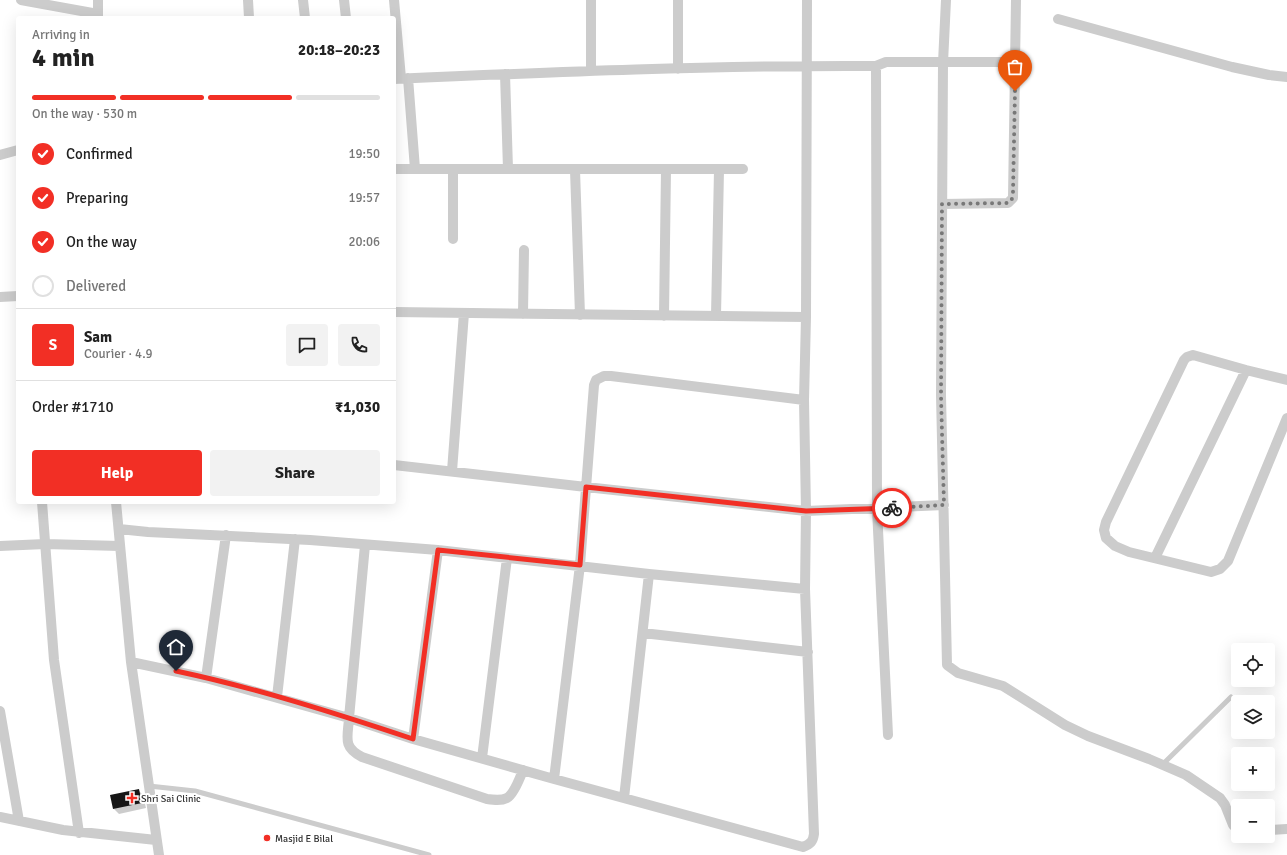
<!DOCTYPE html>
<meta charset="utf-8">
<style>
:root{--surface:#fff;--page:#f2f2f2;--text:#222;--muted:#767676;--line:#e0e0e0;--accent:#f22f25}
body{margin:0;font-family:Signika,sans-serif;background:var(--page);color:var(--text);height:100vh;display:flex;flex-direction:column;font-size:15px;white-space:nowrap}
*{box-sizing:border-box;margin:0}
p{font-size:13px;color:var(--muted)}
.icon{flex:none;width:22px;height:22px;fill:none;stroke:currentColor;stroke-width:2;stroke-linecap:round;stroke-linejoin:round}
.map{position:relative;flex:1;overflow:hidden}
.side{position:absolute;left:16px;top:16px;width:380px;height:488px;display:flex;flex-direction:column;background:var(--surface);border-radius:4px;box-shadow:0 4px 16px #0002}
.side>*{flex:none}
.tools{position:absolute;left:1231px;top:643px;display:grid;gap:8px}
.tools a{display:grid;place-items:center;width:44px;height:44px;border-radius:4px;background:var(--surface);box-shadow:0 4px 16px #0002;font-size:20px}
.pin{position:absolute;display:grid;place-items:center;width:34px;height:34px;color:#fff;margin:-41px -17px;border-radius:50% 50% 50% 0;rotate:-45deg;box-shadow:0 0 4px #0007}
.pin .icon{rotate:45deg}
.courier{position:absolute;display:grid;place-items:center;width:40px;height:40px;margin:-20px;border:3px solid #f22f25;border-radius:50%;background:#fff;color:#222;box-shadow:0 1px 5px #0007}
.headline em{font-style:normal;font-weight:700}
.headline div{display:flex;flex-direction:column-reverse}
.headline{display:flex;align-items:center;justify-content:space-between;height:68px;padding:0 16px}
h1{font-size:26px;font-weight:700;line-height:30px}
.bar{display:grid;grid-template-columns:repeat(4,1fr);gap:6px 4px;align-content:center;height:48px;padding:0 16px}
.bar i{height:5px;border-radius:3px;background:var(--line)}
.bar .selected{background:var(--accent)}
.bar p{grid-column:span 4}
.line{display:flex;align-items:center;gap:10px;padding:0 16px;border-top:1px solid var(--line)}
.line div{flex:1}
.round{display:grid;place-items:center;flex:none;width:42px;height:42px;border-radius:4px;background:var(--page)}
ol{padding:0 16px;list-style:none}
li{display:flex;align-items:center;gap:12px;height:44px}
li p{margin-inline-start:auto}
li .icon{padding:4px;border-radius:50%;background:var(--accent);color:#fff;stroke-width:4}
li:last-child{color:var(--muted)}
li i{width:22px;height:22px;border:2px solid var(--line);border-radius:50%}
.primary-button{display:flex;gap:8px;margin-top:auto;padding:8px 16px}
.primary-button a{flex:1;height:46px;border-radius:4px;background:var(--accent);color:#fff;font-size:16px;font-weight:700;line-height:46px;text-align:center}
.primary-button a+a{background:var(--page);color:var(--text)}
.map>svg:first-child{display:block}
.shadow{fill:#0003}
.building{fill:#161616}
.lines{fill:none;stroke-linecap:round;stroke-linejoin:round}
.lane{stroke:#ccc;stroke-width:5}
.street{stroke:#ccc;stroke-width:10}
.done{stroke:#787878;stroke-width:4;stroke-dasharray:0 7.2}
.route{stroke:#f22f25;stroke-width:5}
.poi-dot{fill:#f22f25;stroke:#fff;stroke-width:1.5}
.labels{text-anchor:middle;stroke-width:4;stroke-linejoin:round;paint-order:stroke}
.poi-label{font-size:10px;fill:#2f2f2f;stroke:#fff;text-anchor:start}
</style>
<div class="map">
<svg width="1287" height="855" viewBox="0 0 1287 855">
<rect width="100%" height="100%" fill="#fff"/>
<path class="shadow" d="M138,790L143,795L146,808L119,814L114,809Z"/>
<path class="building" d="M139,789L142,803L113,809L110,795Z"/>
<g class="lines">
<path class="lane" d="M1162,765L1231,697
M149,786L195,791L429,855"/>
<path class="street" d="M21,0L98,14
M248,0L249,18
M303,0L305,18
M344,0L346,18
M394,0L401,78
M678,0V69
M946,0L943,63L941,395L947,665L958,673L1003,686L1065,725L1088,736L1149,759L1186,775L1220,798L1225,805L1233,825L1238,829
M98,18V0
M1058,19L1232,67L1269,75L1287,77
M876,66L877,509L888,735
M591,71V0
M505,74L508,169
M408,78L415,169
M394,79C555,72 716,65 876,66L886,62H1015
M0,155L18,150
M394,169H743
M453,169V239
M575,170L580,315
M942,204L1008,203L1013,198L1016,0
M0,297L18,296
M394,312L806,317
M523,314L524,250
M664,316L666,170
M716,316L719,170
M1287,380L1246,370L1193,355L1187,357L1184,360L1106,522L1104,530L1106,538L1115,546L1129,552L1211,572L1220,569L1228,561L1287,418
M394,465L586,487L806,511L944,505
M452,471L464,313
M42,502L54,660L79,833
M116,502L131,662L159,855
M119,529L148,532L310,540L438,550L649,574L805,589
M365,545L349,718C348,737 342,747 362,757L487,799C494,800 501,801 507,798C514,794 520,778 523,770
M0,546L45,544L120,546
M1155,558L1246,370
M643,633L808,652
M131,662L206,678L349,718L413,739L554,779L803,847C811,844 813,841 814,834L805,589L806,511L804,400L806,317L807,0
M206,678L226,535
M277,697L295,539
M0,711L19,821
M413,739L438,550
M482,758L507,558
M554,779L580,565L594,385L596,380L604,376H611L804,400
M624,798L649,574
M0,817L63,830L156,840
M1268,830L1287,829"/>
</g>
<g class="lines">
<path class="done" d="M892,508L944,505L941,396L942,204L1008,203C1012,201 1013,197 1013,192L1015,91"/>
<path class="route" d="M176,671C256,688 335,713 413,739L438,550L580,565L586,487L806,511L892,508"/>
</g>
<g class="poi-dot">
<path d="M130 792h4v4h4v4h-4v4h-4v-4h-4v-4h4z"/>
<circle cx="267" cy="838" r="4"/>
</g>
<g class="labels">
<g class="poi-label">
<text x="141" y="802">Shri Sai Clinic</text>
<text x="275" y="842">Masjid E Bilal</text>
</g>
</g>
</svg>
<div class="tools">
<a><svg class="icon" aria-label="locate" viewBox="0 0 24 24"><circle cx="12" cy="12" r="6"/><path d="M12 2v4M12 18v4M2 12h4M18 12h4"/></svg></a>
<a><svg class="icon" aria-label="layers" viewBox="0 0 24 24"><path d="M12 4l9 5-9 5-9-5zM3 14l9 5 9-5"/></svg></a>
<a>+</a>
<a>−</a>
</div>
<div class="pin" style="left:1015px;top:91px;background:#ea580c"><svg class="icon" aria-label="bag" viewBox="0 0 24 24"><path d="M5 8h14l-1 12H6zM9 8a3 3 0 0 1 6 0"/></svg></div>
<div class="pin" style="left:176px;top:671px;background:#1f2937"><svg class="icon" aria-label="home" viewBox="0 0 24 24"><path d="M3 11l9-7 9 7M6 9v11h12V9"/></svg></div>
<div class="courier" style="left:892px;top:508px"><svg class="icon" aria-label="bike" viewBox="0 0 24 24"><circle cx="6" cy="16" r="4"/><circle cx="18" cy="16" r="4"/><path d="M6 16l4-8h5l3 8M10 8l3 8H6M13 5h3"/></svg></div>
<section class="side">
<div class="headline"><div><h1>4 min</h1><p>Arriving in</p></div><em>20:18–20:23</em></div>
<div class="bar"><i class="selected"></i><i class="selected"></i><i class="selected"></i><i></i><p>On the way · 530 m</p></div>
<ol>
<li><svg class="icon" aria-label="check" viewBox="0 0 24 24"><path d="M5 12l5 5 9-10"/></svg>Confirmed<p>19:50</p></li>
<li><svg class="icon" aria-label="check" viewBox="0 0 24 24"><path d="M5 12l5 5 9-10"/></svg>Preparing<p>19:57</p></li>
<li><svg class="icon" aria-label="check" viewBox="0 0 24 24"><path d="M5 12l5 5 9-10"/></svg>On the way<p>20:06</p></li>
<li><i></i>Delivered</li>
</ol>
<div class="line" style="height:72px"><b class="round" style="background:var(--accent);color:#fff">S</b><div><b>Sam</b><p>Courier · 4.9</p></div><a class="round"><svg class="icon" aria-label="chat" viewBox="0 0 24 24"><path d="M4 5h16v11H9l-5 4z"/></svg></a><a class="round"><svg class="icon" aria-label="phone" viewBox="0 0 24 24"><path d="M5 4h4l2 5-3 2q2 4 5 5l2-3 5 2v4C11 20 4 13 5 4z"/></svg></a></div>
<div class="line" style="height:52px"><div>Order #1710</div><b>₹1,030</b></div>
<div class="primary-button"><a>Help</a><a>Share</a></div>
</section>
</div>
